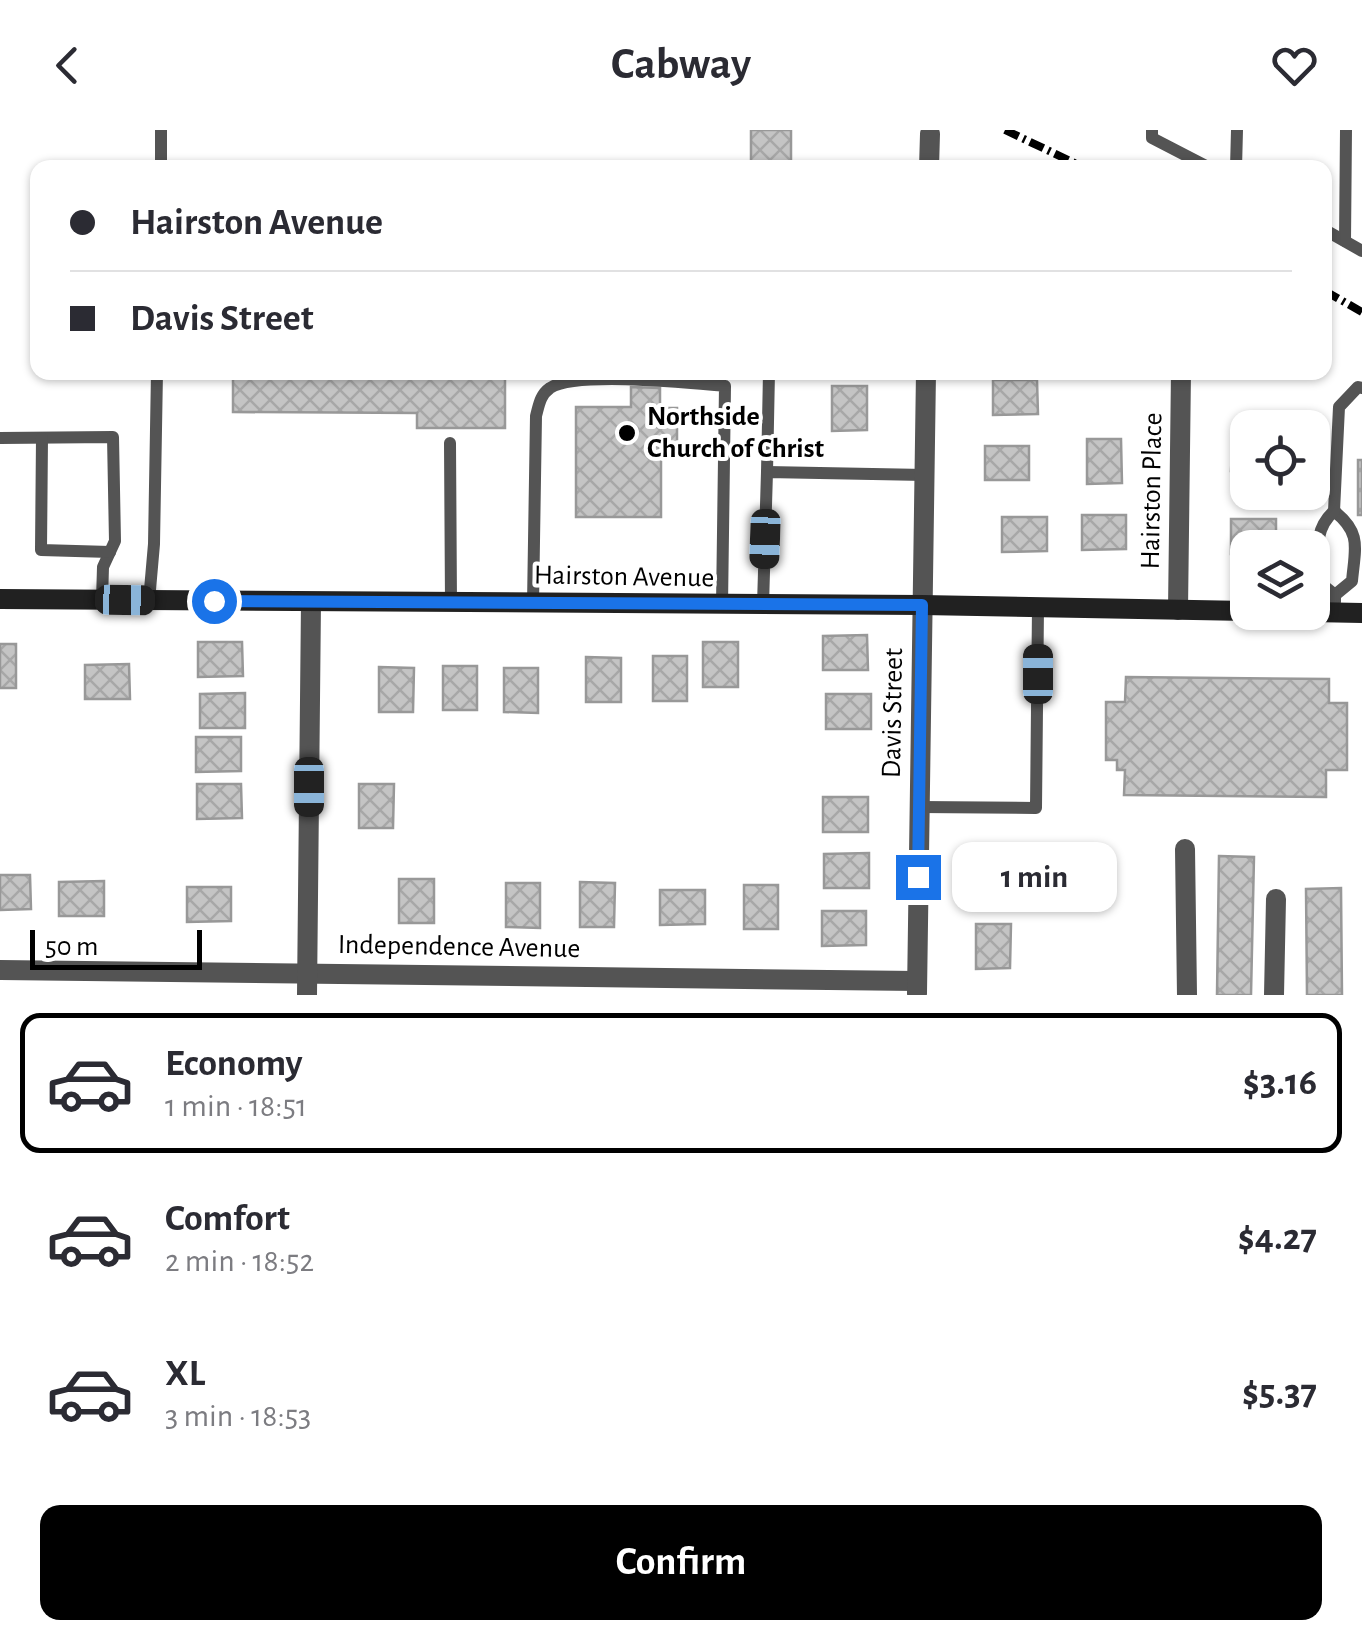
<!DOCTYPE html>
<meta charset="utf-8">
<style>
:root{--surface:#fff;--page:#f7f7f7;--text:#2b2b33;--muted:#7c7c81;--line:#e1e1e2;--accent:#000}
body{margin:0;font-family:"Alegreya Sans",sans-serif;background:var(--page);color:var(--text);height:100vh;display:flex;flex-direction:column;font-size:38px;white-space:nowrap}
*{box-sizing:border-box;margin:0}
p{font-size:32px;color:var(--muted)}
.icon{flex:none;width:55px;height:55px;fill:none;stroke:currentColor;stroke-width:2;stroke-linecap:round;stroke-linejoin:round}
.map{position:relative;height:865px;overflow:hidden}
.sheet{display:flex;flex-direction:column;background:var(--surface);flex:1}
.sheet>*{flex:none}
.hud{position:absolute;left:30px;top:30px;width:1302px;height:220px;border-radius:20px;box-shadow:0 2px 8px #0004;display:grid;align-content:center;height:220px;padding:0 40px;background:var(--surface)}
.tools{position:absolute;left:1230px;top:280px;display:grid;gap:20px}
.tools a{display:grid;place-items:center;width:100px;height:100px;border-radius:20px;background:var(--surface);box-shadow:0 2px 8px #0004;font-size:50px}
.scale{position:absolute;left:30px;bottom:25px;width:172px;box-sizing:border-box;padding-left:10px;border:5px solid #000;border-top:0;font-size:28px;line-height:35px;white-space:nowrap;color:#000;-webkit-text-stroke:8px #fff;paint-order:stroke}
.end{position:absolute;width:45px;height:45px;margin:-22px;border:12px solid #1a73e8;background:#fff;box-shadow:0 0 0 5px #fff}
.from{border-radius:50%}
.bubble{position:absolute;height:70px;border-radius:20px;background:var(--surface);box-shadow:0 2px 8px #0004;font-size:32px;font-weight:700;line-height:70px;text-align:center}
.car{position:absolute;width:30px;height:60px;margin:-30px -15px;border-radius:12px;box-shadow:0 0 8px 2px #0007;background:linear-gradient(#222 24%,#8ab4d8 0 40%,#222 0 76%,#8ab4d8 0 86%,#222 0)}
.hud b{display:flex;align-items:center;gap:35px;height:95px;font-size:38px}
.hud b+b{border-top:2px solid var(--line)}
.hud i{width:25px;height:25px;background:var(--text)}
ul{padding:18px 0 0;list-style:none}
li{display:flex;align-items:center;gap:30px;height:140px;margin:0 20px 15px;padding:0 20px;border:5px solid transparent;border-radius:20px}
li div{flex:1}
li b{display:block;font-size:38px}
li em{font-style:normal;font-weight:700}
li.current{border-color:var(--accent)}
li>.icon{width:90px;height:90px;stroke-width:1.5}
.action{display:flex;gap:20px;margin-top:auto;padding:20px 40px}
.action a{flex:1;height:115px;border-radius:20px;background:var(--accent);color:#fff;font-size:40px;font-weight:700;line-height:115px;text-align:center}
header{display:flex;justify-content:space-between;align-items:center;height:130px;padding:0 40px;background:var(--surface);font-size:45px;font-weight:700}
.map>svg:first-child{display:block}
.building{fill:url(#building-cross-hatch);stroke:#989898;stroke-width:2.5}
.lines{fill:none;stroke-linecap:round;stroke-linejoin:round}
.lane{stroke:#545454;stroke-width:12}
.street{stroke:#545454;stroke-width:20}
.secondary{stroke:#212121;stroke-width:20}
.rail{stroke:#000;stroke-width:8;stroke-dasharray:15 5 2.5 5;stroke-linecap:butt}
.route{stroke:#1a73e8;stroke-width:12}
.poi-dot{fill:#000;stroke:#fff;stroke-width:4}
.labels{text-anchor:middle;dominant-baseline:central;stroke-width:8;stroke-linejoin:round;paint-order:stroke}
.poi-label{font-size:28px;font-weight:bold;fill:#000;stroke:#fff;text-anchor:start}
.street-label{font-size:28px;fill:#000;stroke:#fff}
</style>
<header><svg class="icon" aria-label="back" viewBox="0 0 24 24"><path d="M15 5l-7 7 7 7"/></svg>Cabway<svg class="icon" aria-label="heart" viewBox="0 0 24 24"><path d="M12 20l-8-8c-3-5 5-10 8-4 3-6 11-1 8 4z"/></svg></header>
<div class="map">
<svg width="1362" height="865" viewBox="0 0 1362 865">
<defs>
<pattern id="building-cross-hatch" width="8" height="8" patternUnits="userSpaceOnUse" patternTransform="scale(2.5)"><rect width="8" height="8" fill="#c4c4c4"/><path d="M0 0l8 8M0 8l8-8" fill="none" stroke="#a7a7a7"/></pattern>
</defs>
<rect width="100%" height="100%" fill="#fff"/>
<!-- building -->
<g class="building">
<polygon points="751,0 791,0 791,35 867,34 867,38 751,38"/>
<polygon points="233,242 505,242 505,298 417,298 417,283 233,282"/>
<polygon points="993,250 1037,250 1038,284 993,285"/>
<polygon points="832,256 867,256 867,300 832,301"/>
<polygon points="631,257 660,258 660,278 677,278 677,328 661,328 661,387 576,387 576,277 631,277"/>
<polygon points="1233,297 1253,298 1248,298 1248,342 1231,341"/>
<polygon points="1087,309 1121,309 1122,353 1087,354"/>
<rect x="985" y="316" width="44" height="34"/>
<rect x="1358" y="330" width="4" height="55"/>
<polygon points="1082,385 1126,385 1126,419 1082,420"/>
<polygon points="1002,387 1047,387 1047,421 1002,422"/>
<polygon points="1231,389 1276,389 1276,418 1248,418 1248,424 1231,424"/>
<polygon points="867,505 868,540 823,540 823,506"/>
<polygon points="198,512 242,512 243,546 198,547"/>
<rect x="703" y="512" width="35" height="45"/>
<rect x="0" y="514" width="16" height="44"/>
<rect x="653" y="526" width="34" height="45"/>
<polygon points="586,527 621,528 621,572 586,572"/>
<polygon points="129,534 130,569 85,569 85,535"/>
<rect x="443" y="536" width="34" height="44"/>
<polygon points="379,537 414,538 413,582 379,582"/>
<polygon points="504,538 538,538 538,583 504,582"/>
<polygon points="1126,547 1329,549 1329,573 1347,573 1347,640 1326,640 1326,667 1124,665 1125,640 1117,640 1117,630 1106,630 1106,572 1125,572"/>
<polygon points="245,563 245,598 200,598 200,564"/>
<rect x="826" y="564" width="45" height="35"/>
<polygon points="196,607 241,607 241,641 196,642"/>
<polygon points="197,654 241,654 242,688 197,689"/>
<polygon points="359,654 394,654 393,698 359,698"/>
<rect x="823" y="667" width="45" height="35"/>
<polygon points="869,723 869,758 824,758 824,724"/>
<polygon points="1219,726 1254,727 1251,865 1217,865"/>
<polygon points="988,731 1032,731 1032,765 988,766"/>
<polygon points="0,745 30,745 31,779 0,780"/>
<rect x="399" y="749" width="35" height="44"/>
<polygon points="104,751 104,786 59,786 59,752"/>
<polygon points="580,752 615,753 614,797 580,797"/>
<polygon points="506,753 540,753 540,798 506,797"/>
<rect x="744" y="755" width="34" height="44"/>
<polygon points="187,757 231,757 231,791 187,792"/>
<polygon points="1341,758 1342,865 1307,865 1306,759"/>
<polygon points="660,760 705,760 705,794 660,795"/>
<polygon points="822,781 866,781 866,815 822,816"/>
<polygon points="976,794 1011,794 1010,838 976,839"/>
</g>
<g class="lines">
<!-- lane -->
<g class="lane">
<polyline points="1152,0 1152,8 1210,38"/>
<polyline points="161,38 161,0"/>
<polyline points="1236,38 1237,0"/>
<polyline points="1325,100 1362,121"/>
<polyline points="1345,111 1346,0"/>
<polyline points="0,308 113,307 115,411 103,437 102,470"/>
<polyline points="42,308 41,420 110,422"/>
<polyline points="450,313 451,473"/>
<polyline points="767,342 769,242"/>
<path d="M1334 381C1362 403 1355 418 1352 451L1335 465V472"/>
<path d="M1335 465 1319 452C1319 424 1312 401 1334 381L1339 277 1358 257 1362 258"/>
<polyline points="149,471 154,414 157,242"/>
<path d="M533 474 536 286C539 275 540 265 550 258 577 241 690 253 725 256L722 476"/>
<polyline points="763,475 767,342 925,345"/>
<polyline points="919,677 1036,678 1038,477"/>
</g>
<!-- street -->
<g class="street">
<polyline points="929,38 930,4"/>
<polyline points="1178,480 1181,242"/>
<polyline points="1185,719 1187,865"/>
<polyline points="0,840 917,851"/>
<polyline points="917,863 926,242"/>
<polyline points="307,865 311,472"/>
<polyline points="1274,865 1276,769"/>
</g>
<!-- secondary -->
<g class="secondary">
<polyline points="0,469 922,475 1248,481"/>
<polyline points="1311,482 1362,483"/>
</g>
<!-- rail -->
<g class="rail">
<polyline points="1005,0 1085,38"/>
<polyline points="1325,161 1362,182"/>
</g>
</g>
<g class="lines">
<!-- route -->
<polyline class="route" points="214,471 922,475 918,747"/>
</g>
<!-- markers -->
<circle class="poi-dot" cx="627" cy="303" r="10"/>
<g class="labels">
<!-- poi labels -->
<g class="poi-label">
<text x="647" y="287">Northside<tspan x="647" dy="32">Church of Christ</tspan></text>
</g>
<!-- street labels -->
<g class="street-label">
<text transform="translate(1152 361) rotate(-89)">Hairston Place</text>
<text transform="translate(624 447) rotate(1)">Hairston Avenue</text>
<text transform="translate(893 583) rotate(-89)">Davis Street</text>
<text transform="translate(459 817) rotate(1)">Independence Avenue</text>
</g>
</g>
</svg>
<div class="tools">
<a><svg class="icon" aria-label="locate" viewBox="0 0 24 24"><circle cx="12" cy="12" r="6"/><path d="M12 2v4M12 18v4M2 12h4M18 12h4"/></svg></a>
<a><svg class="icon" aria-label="layers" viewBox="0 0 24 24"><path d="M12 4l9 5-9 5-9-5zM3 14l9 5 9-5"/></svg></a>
</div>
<div class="scale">50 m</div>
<i class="end from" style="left:214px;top:471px"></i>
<i class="end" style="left:918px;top:747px"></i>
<div class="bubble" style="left:952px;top:712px;width:165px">1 min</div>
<i class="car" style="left:765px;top:409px;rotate:182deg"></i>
<i class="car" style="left:125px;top:470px;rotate:91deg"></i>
<i class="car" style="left:1038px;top:544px;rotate:0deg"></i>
<i class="car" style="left:309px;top:657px;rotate:180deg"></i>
<div class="hud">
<b><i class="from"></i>Hairston Avenue</b>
<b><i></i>Davis Street</b>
</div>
</div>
<section class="sheet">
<ul>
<li class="current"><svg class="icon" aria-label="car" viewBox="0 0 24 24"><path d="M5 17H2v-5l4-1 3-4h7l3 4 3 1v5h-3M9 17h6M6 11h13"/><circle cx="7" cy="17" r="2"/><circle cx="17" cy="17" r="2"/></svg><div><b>Economy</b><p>1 min · 18:51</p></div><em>$3.16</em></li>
<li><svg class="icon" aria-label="car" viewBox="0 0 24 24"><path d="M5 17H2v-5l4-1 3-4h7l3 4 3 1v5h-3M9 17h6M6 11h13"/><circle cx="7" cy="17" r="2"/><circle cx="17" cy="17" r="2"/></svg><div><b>Comfort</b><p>2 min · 18:52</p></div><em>$4.27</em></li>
<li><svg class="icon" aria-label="car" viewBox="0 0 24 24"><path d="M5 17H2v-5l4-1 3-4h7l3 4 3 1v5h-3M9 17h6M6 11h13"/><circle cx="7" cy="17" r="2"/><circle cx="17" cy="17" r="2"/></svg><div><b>XL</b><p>3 min · 18:53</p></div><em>$5.37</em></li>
</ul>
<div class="action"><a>Confirm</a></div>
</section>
